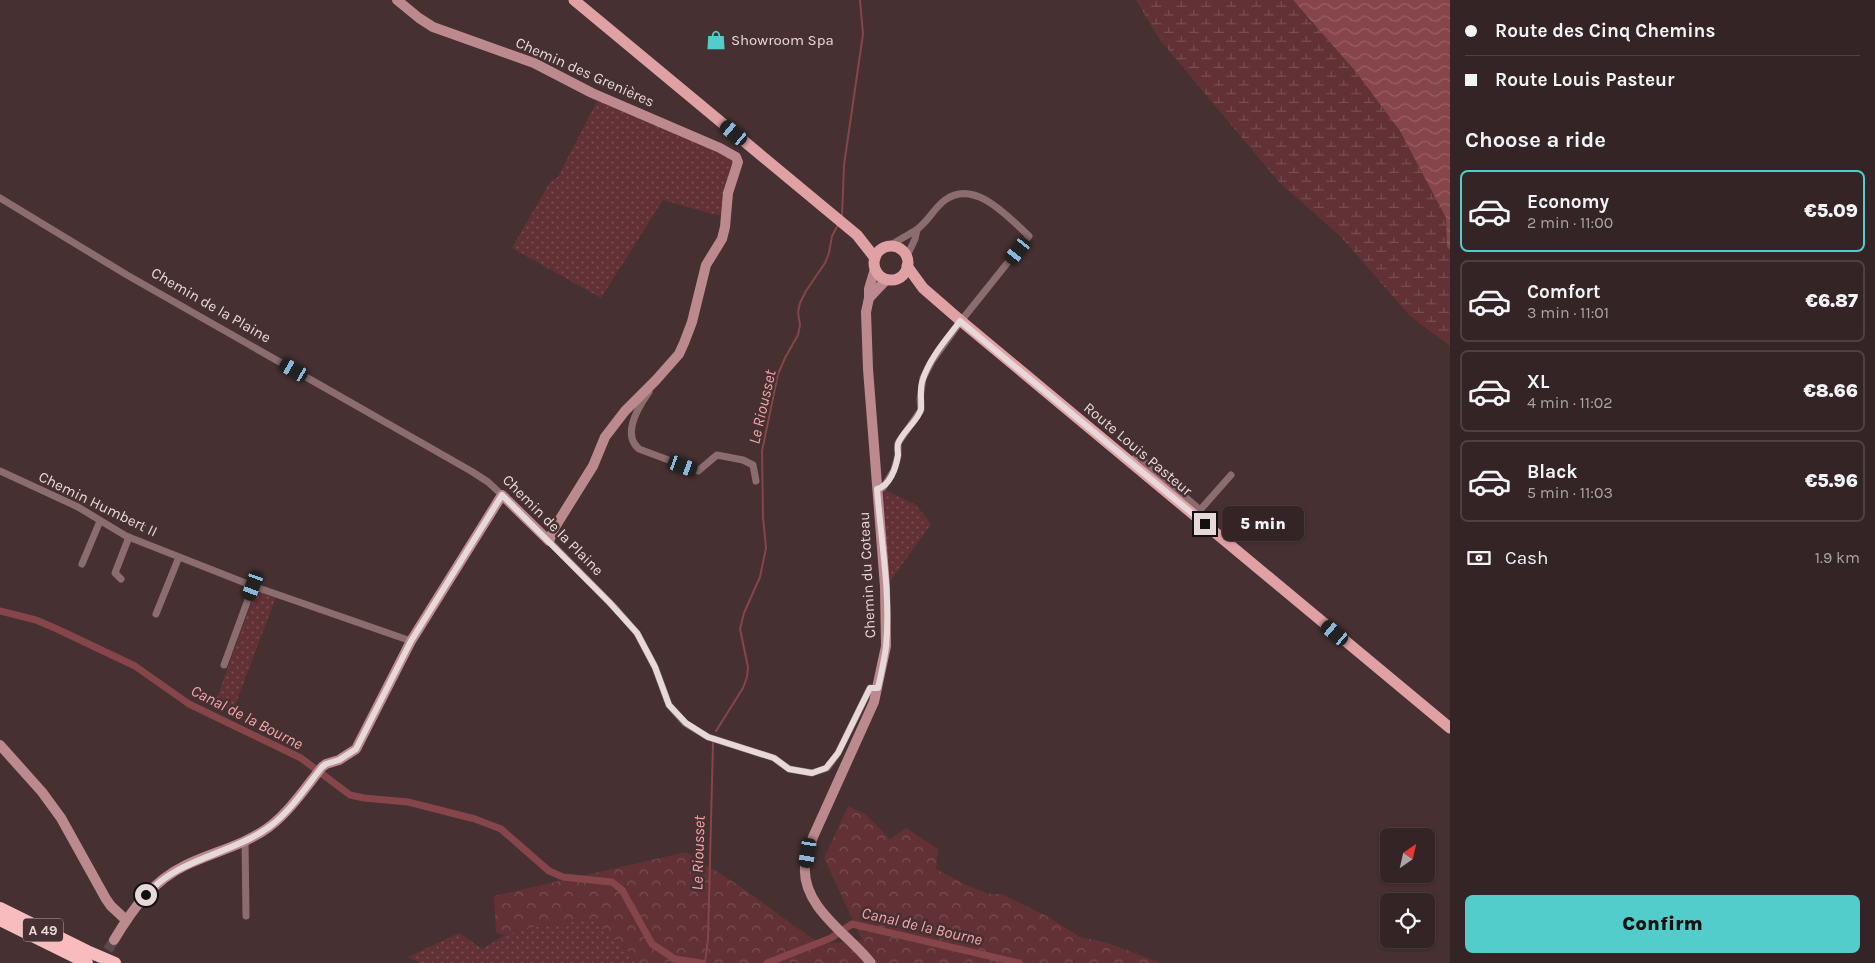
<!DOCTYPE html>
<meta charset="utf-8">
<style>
:root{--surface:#342425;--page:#3c2c2d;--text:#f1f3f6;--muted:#a9a4a7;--line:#4e4142;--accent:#52cdcc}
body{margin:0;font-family:Karla,sans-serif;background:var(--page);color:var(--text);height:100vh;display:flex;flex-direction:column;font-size:19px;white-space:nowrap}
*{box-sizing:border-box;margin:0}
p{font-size:16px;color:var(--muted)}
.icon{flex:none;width:28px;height:28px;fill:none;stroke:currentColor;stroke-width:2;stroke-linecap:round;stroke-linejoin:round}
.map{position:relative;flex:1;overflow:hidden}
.side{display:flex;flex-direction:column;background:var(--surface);width:425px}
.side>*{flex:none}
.top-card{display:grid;align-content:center;height:110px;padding:0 15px;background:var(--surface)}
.needle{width:32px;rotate:34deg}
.fabs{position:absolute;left:1380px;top:828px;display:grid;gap:10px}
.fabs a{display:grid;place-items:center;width:55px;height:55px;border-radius:8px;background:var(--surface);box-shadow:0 1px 4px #0004,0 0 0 1px var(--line);font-size:25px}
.end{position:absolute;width:22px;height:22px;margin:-11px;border:6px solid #e7d8d9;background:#111;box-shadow:0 0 0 2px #111}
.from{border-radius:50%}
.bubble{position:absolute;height:35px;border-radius:8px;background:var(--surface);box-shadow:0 1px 4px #0004,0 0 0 1px var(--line);font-size:16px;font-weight:800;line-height:35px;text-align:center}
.car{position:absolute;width:15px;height:30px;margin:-15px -8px;border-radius:6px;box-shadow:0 0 4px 1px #0007;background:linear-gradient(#222 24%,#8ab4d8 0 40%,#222 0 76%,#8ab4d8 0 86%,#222 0)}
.top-card b{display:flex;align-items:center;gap:18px;height:48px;font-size:19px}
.top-card b+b{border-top:1px solid var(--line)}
.top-card i{width:12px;height:12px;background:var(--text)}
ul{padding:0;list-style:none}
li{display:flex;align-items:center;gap:15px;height:82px;margin:0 10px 8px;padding:0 5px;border:2px solid var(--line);border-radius:8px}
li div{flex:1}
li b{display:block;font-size:19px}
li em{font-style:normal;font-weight:800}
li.active{border-color:var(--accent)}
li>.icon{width:45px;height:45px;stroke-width:1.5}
h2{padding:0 15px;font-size:22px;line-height:60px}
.pay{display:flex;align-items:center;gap:12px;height:55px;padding:0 15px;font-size:19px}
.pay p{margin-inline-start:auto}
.cta{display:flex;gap:10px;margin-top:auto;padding:10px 15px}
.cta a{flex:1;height:58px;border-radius:8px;background:var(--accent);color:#111;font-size:20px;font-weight:800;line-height:58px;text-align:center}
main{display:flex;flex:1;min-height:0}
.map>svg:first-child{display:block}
.grass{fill:url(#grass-dots)}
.forest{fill:url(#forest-crowns)}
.wetland{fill:url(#wetland-marsh)}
.water{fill:url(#water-waves)}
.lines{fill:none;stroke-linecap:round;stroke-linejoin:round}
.stream{stroke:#86454b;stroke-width:2}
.canal{stroke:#86454b;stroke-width:7}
.secondary-tunnel{stroke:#5e494a;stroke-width:10;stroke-dasharray:10 5;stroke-linecap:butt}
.street{stroke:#8c6d6f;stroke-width:7}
.secondary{stroke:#bc8a8e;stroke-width:10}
.primary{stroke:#e0a1a5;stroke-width:11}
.highway{stroke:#f8bbbe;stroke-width:12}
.route{stroke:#e7d8d9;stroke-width:6}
.labels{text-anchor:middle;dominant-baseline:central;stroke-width:5;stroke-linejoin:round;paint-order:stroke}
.shield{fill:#463031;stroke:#b7a6a7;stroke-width:1}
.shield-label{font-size:14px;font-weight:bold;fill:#e7d8d9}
.poi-label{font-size:15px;fill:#e7d8d9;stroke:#463031;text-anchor:start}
.street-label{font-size:15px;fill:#e7d8d9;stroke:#463031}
.water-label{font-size:16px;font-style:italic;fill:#f6a6ac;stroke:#463031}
</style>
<main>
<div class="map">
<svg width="1450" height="963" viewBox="0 0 1450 963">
<defs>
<pattern id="grass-dots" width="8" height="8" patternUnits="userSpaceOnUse" patternTransform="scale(1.25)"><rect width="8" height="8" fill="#613136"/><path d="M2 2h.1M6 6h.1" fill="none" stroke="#784e52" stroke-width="1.8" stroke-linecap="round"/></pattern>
<pattern id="forest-crowns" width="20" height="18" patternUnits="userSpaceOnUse" patternTransform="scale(1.25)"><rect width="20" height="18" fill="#613136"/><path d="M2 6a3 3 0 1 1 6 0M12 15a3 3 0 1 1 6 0" fill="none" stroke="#784e52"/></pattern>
<pattern id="wetland-marsh" width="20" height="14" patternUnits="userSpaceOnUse" patternTransform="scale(1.25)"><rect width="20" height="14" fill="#613136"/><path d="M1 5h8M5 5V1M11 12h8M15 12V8" fill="none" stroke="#784e52"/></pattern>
<pattern id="water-waves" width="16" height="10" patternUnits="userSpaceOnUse" patternTransform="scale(1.25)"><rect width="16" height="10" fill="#86454b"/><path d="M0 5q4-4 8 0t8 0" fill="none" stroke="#975f64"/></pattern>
</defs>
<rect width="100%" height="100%" fill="#463031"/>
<!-- grass -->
<g class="grass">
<polygon points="599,97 734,160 723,215 712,214 663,200 601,298 512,248 550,182 558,177"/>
<polygon points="885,490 916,505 931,524 889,583 883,496"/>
<polygon points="256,590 276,597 233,711 215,703"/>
<polygon points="590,919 624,947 638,963 420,963 408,957 459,933 482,949 505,935 527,928"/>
</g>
<!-- forest -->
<polygon class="forest" points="848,806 865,814 890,839 906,828 938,849 936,869 966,885 990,894 1001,894 1045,915 1080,937 1108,943 1161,963 638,963 624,947 590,919 527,928 505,935 496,933 494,896 686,852 735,883 820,944 862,940 824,858"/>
<!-- wetland -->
<polygon class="wetland" points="1136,0 1293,0 1356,72 1400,131 1446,218 1447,247 1450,250 1450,346 1410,316 1342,238 1278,181 1160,40"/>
<!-- water -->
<polygon class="water" points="1293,0 1450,0 1450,250 1447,247 1446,218 1400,131 1356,72"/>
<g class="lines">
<!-- stream -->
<g class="stream">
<polyline points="842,216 844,165 863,34 860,0"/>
<polyline points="716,731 743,688 747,677 748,667 740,629 744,613 760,577 766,548 763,517 762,451 778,374 785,358 798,335 800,325 798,312 800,303 806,291 825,263 829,253 832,236 838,225"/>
<polyline points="705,963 708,939 713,743"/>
</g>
<!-- canal -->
<g class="canal">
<polyline points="0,611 36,620 57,629 135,666 189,704 301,758 350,795 364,798 408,802 475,819 501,829 549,871 563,877 612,882 622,890 652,944 675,959 701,963"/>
<polyline points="767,963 831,938 852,924 1019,963"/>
</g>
<!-- secondary-tunnel -->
<polyline class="secondary-tunnel" points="100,963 114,940"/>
<!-- street -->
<g class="street">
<polyline points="0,198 127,275 471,471 488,482 502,495"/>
<polyline points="906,258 915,239 917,230"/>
<path d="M649 392C639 406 621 434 639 449L698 471 717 455 743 460 753 465 756 481"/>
<polyline points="1130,462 1138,456 1200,510 1231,475"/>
<polyline points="0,471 78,507 126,536 253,586 411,641"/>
<path d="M877 489 883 488 894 470 898 456V443L921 410 920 399 923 378 932 361 961 321 1029 236C1009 218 975 178 945 200 934 208 927 223 916 230 907 236 898 240 890 246"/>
<polyline points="549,541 615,608 637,633 655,667 669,705 685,723 708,737 774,758 789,769 812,773 827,768 838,753 870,688 878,689"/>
<polyline points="82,564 100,521"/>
<polyline points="121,579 115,573 129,537"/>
<polyline points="156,614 179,557"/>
<polyline points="224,665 253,586"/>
<polyline points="245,841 246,916"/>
</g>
<!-- secondary -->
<g class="secondary">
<polyline points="869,298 887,279"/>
<polyline points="0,745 42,792 61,818 106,899 111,906 126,920"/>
<path d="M114 940C132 910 152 881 186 865 213 852 245 845 269 827 290 811 306 787 322 767L326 764 339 760 356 749 411 641 502 495 549 541 555 527 593 466 605 437 625 411 656 380 679 354 684 343 692 322 706 265 722 239 725 227 728 193 738 162 736 157 720 148 592 93 534 63 433 27 419 18 397 0"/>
<path d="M871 963C849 935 802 907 805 867 806 856 810 847 813 837L874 702 886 646 885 587 868 369 866 312 869 298V289L875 269"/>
</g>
<!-- primary -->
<g class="primary">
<polyline points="574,0 857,235 875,258"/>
<circle cx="891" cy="263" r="17"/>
<polyline points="907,266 923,288 961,321 1450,728"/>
</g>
<!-- highway -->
<g class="highway">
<polyline points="0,908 87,951 115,963"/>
<polyline points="0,920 87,963"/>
</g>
</g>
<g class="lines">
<!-- route -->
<path class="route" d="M146 895C178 858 230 855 269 827 290 812 306 787 322 767L326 764 339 760 356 749 411 641 502 495 609 602 637 633 655 667 669 705 686 723 708 737 774 758 789 769 812 773 826 768 838 753 870 688H878C881 675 884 661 886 647 891 595 881 541 877 489 890 486 896 468 898 455 898 452 897 447 898 444 901 433 919 420 921 409 922 399 919 389 923 379 930 357 947 339 960 321L1205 524"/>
</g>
<!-- icons -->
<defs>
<symbol id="shop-bare" viewBox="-9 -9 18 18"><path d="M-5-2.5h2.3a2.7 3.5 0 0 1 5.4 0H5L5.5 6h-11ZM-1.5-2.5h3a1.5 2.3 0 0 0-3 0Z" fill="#52cdcc" stroke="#463031" stroke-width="2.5" paint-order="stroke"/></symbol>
</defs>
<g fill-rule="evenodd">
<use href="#shop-bare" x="702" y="26" width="28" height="28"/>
</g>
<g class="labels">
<!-- shield labels -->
<rect class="shield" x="23" y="918.5" width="40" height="23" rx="4"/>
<g class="shield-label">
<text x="43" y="930">A 49</text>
</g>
<!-- poi labels -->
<g class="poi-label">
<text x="731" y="40">Showroom Spa</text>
</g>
<!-- street labels -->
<g class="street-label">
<text transform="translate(585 72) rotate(24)">Chemin des Grenières</text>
<text transform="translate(211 305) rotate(30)">Chemin de la Plaine</text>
<text transform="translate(1138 449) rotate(40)">Route Louis Pasteur</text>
<text transform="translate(98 504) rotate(26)">Chemin Humbert II</text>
<text transform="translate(553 525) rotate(45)">Chemin de la Plaine</text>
<text transform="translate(867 575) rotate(-93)">Chemin du Coteau</text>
</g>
<!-- water labels -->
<g class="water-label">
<text transform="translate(762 407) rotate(-77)">Le Riousset</text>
<text transform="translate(247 717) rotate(27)">Canal de la Bourne</text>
<text transform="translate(698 853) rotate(-88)">Le Riousset</text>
<text transform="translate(922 926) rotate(13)">Canal de la Bourne</text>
</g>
</g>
</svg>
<div class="fabs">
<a><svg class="needle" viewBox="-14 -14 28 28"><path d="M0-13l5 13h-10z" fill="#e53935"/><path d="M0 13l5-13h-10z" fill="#a9a4a7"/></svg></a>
<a><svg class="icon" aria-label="locate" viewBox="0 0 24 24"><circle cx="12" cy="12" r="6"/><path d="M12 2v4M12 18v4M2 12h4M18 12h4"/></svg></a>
</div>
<i class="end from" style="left:146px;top:895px"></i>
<i class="end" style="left:1205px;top:524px"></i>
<div class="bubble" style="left:1222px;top:506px;width:82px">5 min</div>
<i class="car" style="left:734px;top:133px;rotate:310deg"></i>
<i class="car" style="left:1018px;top:251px;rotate:219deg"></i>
<i class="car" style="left:294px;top:370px;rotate:300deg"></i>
<i class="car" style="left:683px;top:466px;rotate:110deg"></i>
<i class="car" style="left:253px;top:586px;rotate:200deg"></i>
<i class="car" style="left:1335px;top:633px;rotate:310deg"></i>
<i class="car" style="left:808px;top:853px;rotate:189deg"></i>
</div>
<section class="side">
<div class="top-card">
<b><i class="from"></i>Route des Cinq Chemins</b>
<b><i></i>Route Louis Pasteur</b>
</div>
<h2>Choose a ride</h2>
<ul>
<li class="active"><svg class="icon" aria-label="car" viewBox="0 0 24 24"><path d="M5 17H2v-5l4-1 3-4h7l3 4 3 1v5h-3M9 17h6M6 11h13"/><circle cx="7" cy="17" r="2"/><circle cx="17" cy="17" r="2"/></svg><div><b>Economy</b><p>2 min · 11:00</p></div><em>€5.09</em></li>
<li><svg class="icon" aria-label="car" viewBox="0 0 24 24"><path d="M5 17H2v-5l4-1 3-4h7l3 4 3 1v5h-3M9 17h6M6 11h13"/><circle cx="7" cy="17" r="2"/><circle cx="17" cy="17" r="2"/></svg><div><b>Comfort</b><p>3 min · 11:01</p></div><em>€6.87</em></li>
<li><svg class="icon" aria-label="car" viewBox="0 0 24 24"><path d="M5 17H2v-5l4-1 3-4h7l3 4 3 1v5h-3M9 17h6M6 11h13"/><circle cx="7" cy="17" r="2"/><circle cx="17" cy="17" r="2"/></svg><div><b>XL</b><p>4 min · 11:02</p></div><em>€8.66</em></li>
<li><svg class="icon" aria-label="car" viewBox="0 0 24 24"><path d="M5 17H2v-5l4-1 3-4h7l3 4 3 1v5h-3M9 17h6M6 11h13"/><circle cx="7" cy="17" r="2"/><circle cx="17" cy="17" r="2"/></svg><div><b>Black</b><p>5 min · 11:03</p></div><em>€5.96</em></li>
</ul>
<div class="pay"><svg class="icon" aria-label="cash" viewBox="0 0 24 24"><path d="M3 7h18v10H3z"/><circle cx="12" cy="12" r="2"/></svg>Cash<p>1.9 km</p></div>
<div class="cta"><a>Confirm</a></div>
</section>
</main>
